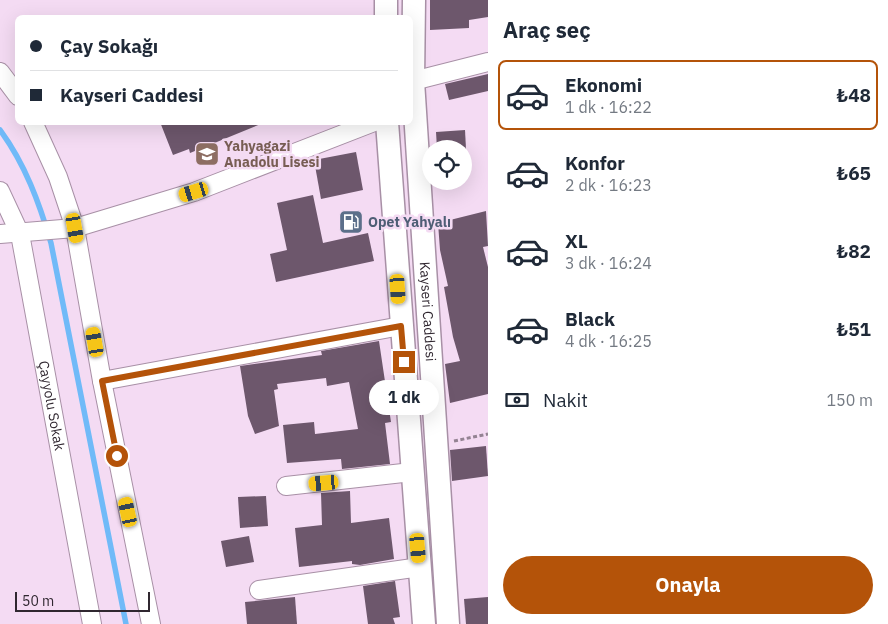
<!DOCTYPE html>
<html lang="tr">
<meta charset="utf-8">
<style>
:root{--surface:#fff;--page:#f2f2f3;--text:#1f2937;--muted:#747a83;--line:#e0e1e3;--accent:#b45309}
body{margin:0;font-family:"IBM Plex Sans",sans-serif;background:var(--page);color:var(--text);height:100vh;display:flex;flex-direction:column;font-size:19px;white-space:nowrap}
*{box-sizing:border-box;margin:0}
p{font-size:16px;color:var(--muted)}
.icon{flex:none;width:28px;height:28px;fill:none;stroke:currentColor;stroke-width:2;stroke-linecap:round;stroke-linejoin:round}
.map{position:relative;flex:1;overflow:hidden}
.sheet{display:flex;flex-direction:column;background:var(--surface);width:400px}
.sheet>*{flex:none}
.top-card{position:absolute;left:15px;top:15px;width:398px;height:110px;border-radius:8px;box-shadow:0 5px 20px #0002;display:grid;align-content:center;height:110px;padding:0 15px;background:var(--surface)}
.fabs{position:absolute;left:422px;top:140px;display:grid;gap:10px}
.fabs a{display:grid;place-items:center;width:50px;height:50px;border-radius:50%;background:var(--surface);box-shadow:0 5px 20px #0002;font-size:25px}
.scale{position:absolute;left:15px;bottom:12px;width:135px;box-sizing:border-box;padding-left:5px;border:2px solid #302730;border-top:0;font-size:14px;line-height:18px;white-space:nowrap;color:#302730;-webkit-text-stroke:4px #f4dbf3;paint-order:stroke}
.end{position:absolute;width:22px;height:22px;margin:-11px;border:6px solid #b45309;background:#fff;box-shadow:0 0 0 2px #fff}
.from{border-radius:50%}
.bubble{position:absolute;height:35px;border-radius:18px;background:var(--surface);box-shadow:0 5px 20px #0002;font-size:16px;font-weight:800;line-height:35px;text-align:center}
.car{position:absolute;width:15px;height:30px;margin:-15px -8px;border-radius:6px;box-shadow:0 0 4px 1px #0007;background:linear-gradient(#f5c518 24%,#345 0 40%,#f5c518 0 76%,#345 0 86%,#f5c518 0)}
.top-card b{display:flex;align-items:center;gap:18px;height:48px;font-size:19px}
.top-card b+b{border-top:1px solid var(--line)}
.top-card i{width:12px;height:12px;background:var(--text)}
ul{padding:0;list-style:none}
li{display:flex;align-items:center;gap:15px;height:70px;margin:0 10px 8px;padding:0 5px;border:2px solid transparent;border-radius:8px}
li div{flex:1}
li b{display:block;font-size:19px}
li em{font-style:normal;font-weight:800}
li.current{border-color:var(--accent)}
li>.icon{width:45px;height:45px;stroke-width:1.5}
h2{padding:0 15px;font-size:22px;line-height:60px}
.pay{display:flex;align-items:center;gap:12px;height:55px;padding:0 15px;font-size:19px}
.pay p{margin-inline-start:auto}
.cta{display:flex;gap:10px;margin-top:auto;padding:10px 15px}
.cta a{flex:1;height:58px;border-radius:30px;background:var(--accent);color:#fff;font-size:20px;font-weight:800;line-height:58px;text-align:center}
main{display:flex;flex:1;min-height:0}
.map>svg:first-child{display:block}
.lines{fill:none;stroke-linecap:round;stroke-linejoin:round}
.stream{stroke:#70baf8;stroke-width:5.5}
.building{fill:#6d576c}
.minor-casing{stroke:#a890a6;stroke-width:20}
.major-casing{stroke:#a890a6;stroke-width:25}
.path{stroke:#948393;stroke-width:3;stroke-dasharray:4 2.5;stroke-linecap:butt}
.minor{stroke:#fff;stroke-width:18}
.major{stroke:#fff;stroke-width:22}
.route{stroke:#b45309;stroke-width:6}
.labels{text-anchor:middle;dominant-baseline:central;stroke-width:5;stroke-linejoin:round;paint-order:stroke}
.education-label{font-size:14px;font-weight:bold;fill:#785e54;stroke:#f4dbf3;text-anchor:start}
.service-label{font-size:14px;font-weight:bold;fill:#4e5e75;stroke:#f4dbf3;text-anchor:start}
.street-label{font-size:14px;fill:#302730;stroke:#f4dbf3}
</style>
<main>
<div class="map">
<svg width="488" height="624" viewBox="0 0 488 624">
<rect width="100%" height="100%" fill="#f4dbf3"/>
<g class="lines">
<!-- stream -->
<path class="stream" d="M0 130C25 164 39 202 51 243L126 624"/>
</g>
<!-- building -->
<g class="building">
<polygon points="430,0 488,0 488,17 469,20 469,28 430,30"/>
<polygon points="488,74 488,91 449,100 445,84"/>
<polygon points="160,122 263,122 263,123 190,153 189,149 173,155"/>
<polygon points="465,130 466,149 437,149 436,132"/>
<polygon points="356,152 363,190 321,199 314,160"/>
<polygon points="313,195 323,243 368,233 374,261 276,282 270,254 287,250 277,203"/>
<polygon points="486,211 488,246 483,247 488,267 488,394 450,403 445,364 460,361 453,337 444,287 448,286 440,250 438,223"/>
<polygon points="379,341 391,422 385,423 390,464 342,469 341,459 287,463 283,425 314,422 315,434 358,429 349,382 327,386 326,378 277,384 278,389 274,390 279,426 255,434 248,416 240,366 322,355 321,351"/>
<polygon points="486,446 488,476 452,481 450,450"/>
<polygon points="350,491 351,523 389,518 394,559 360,565 352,564 352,561 299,567 295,528 322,525 321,493"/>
<polygon points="266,496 268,526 240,528 238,497"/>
<polygon points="249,536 254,562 226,567 221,541"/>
<polygon points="395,581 400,617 393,618 395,624 368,624 363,586"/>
<polygon points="295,597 297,624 247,624 245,602"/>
<polygon points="488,597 488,624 466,624 464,599"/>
</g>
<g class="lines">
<defs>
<g id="minor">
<polyline points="0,72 18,96"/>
<polyline points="413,81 488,62"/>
<polyline points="33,122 58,177 75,228 102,381 151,624"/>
<path id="s1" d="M0 191 20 234 92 624"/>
<polyline points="0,234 75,228 194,192 374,122"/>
<polyline points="102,381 401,326"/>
<polyline points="286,486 412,472"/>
<polyline points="259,590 420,567"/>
</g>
<g id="major">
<polyline points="386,0 386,18"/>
<path id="s2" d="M414 0 413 81 448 624"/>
<polyline points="387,122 424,624"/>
</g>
</defs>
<!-- minor casing -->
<use href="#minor" class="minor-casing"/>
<!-- major casing -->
<use href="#major" class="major-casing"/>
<!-- path -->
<polyline class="path" points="454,441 488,434"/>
<!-- minor -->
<use href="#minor" class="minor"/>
<!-- major -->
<use href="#major" class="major"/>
</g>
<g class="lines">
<!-- route -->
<polyline class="route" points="117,456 102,381 401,326 404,362"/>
</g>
<!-- icons -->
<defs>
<symbol id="school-square" viewBox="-11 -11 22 22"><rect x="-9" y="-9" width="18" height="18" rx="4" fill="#8d6e63" stroke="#f4dbf3"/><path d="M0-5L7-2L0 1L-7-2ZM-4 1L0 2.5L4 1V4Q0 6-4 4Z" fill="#fff"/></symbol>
<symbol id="fuel-square" viewBox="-11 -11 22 22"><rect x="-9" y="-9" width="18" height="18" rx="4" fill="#5c6f8a" stroke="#f4dbf3"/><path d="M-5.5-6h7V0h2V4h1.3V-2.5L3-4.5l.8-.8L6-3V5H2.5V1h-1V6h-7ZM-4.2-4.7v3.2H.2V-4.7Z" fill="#fff"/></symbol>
</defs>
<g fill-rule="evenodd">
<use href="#school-square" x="193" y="140" width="28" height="28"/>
<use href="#fuel-square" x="337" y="208" width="28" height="28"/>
</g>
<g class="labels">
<!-- education labels -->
<g class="education-label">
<text x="224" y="146">Yahyagazi<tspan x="224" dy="16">Anadolu Lisesi</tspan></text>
</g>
<!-- service labels -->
<g class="service-label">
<text x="368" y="222">Opet Yahyalı</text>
</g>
<!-- street labels -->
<g class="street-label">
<text stroke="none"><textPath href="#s2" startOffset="312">Kayseri Caddesi</textPath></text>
<text stroke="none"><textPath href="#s1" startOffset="222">Çayyolu Sokak</textPath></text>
</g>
</g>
</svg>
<div class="fabs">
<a><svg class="icon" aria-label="locate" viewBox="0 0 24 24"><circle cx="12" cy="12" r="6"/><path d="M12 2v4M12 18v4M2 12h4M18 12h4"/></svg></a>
</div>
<div class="scale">50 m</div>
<i class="end from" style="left:117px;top:456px"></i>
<i class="end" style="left:404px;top:362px"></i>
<div class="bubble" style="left:369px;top:380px;width:70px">1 dk</div>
<i class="car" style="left:194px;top:192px;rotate:253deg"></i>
<i class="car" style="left:75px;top:228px;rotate:170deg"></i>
<i class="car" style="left:398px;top:289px;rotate:176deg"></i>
<i class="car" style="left:95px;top:342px;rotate:350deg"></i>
<i class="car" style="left:324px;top:483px;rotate:265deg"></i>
<i class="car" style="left:128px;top:512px;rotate:348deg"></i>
<i class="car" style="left:418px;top:548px;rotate:175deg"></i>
<div class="top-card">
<b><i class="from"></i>Çay Sokağı</b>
<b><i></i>Kayseri Caddesi</b>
</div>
</div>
<section class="sheet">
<h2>Araç seç</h2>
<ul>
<li class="current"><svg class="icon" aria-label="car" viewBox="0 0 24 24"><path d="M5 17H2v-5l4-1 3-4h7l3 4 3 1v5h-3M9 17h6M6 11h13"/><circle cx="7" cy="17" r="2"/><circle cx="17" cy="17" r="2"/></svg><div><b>Ekonomi</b><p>1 dk · 16:22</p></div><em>₺48</em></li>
<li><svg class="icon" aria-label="car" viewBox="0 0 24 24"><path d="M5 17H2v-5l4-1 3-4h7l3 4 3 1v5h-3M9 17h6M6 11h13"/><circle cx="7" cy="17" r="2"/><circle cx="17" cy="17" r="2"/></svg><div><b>Konfor</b><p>2 dk · 16:23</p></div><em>₺65</em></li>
<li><svg class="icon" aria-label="car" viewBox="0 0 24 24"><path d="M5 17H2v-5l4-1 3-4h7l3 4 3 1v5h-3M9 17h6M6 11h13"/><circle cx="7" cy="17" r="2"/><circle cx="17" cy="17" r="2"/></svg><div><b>XL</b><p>3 dk · 16:24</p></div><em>₺82</em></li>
<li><svg class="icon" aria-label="car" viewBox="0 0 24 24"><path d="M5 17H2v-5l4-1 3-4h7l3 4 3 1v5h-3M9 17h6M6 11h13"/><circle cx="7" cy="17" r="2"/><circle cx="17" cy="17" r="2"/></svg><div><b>Black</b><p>4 dk · 16:25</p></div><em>₺51</em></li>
</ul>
<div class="pay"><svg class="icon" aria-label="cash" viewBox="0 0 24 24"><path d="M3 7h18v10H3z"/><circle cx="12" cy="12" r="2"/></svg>Nakit<p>150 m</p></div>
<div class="cta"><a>Onayla</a></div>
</section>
</main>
